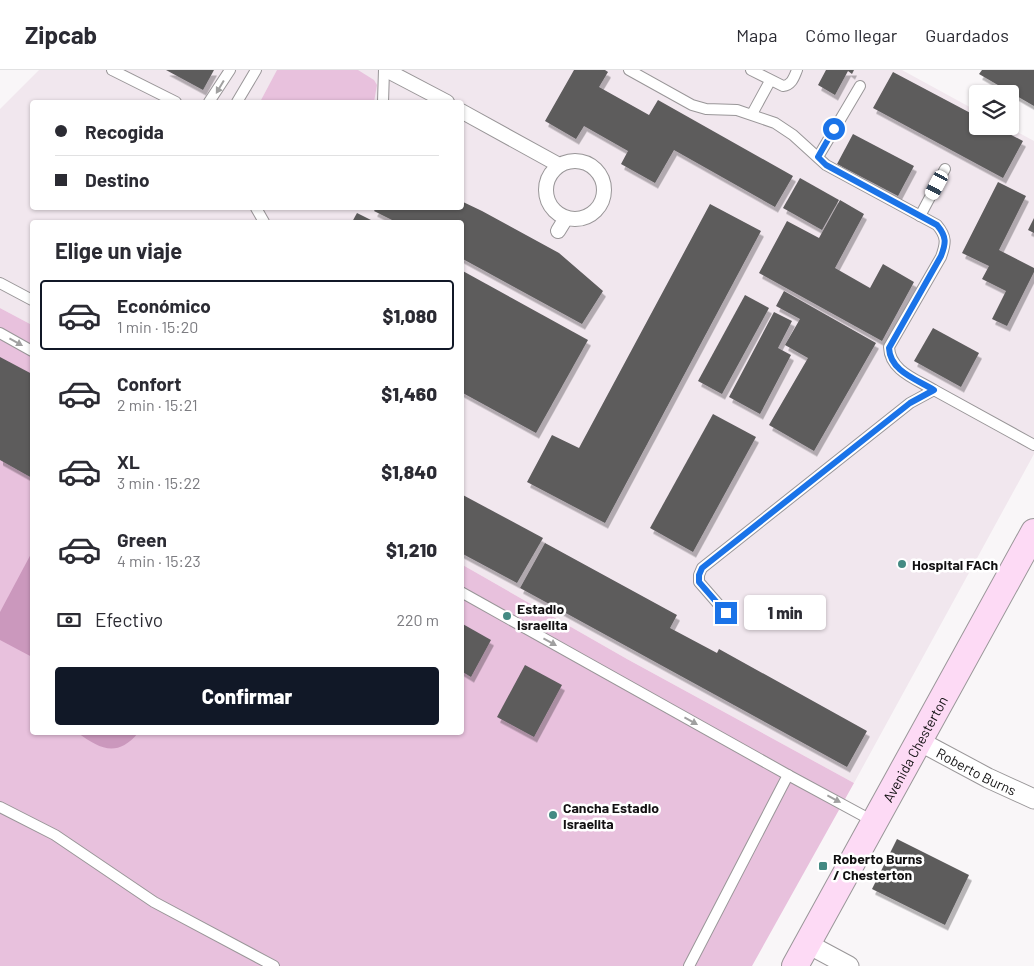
<!DOCTYPE html>
<html lang="es">
<meta charset="utf-8">
<style>
:root{--surface:#fff;--page:#f2f2f3;--text:#2b2b33;--muted:#7c7c81;--line:#e1e1e2;--accent:#111827}
body{margin:0;font-family:Barlow,sans-serif;background:var(--page);color:var(--text);height:100vh;display:flex;flex-direction:column;font-size:19px;white-space:nowrap}
*{box-sizing:border-box;margin:0}
p{font-size:16px;color:var(--muted)}
.icon{flex:none;width:28px;height:28px;fill:none;stroke:currentColor;stroke-width:2;stroke-linecap:round;stroke-linejoin:round}
.map{position:relative;flex:1;overflow:hidden}
.sheet{position:absolute;left:30px;top:150px;width:434px;height:515px;display:flex;flex-direction:column;background:var(--surface);border-radius:5px;box-shadow:0 1px 4px #0004}
.sheet>*{flex:none}
.guide{position:absolute;left:30px;top:30px;width:434px;height:110px;border-radius:5px;box-shadow:0 1px 4px #0004;display:grid;align-content:center;height:110px;padding:0 25px;background:var(--surface)}
.fabs{position:absolute;left:969px;top:15px;display:grid;gap:10px}
.fabs a{display:grid;place-items:center;width:50px;height:50px;border-radius:5px;background:var(--surface);box-shadow:0 1px 4px #0004;font-size:25px}
.end{position:absolute;width:22px;height:22px;margin:-11px;border:6px solid #1a73e8;background:#fff;box-shadow:0 0 0 2px #fff}
.from{border-radius:50%}
.bubble{position:absolute;height:35px;border-radius:5px;background:var(--surface);box-shadow:0 1px 4px #0004;font-size:16px;font-weight:800;line-height:35px;text-align:center}
.car{position:absolute;width:15px;height:30px;margin:-15px -8px;border-radius:6px;box-shadow:0 0 4px 1px #0007;background:linear-gradient(#fff 24%,#345 0 40%,#fff 0 76%,#345 0 86%,#fff 0)}
.guide b{display:flex;align-items:center;gap:18px;height:48px;font-size:19px}
.guide b+b{border-top:1px solid var(--line)}
.guide i{width:12px;height:12px;background:var(--text)}
ul{padding:0;list-style:none}
li{display:flex;align-items:center;gap:15px;height:70px;margin:0 10px 8px;padding:0 15px;border:2px solid transparent;border-radius:5px}
li div{flex:1}
li b{display:block;font-size:19px}
li em{font-style:normal;font-weight:800}
li.selected{border-color:var(--accent)}
li>.icon{width:45px;height:45px;stroke-width:1.5}
h2{padding:0 25px;font-size:22px;line-height:60px}
.pay{display:flex;align-items:center;gap:12px;height:55px;padding:0 25px;font-size:19px}
.pay p{margin-inline-start:auto}
.button{display:flex;gap:10px;margin-top:auto;padding:10px 25px}
.button a{flex:1;height:58px;border-radius:5px;background:var(--accent);color:#fff;font-size:20px;font-weight:800;line-height:58px;text-align:center}
header{display:flex;align-items:center;gap:30px;box-sizing:border-box;height:70px;padding:0 25px;background:var(--surface);border-bottom:1px solid var(--line)}
header strong{font-size:24px}
nav{display:flex;gap:28px;margin-inline-start:auto;font-size:18px}
.map>svg:first-child{display:block}
.built{fill:#f1e7ee;fill-rule:evenodd}
.green{fill:#e8c1dd}
.water{fill:#cb98bd}
.building{fill:#5d5b5c;filter:url(#shadow)}
.lines{fill:none;stroke-linecap:round;stroke-linejoin:round}
.service-casing{stroke:#999698;stroke-width:12}
.pedestrian-casing{stroke:#999698;stroke-width:16}
.minor-casing{stroke:#999698;stroke-width:21}
.secondary-casing{stroke:#999698;stroke-width:28}
.service{stroke:#fff;stroke-width:10}
.pedestrian{stroke:#fff;stroke-width:14}
.minor{stroke:#fff;stroke-width:19}
.secondary{stroke:#fddaf5;stroke-width:26}
.oneway{fill:#a0a0a0}
.route{stroke:#1a73e8;stroke-width:6}
.poi-dot{fill:#448a83;stroke:#fff;stroke-width:2}
.labels{text-anchor:middle;dominant-baseline:central;stroke-width:5;stroke-linejoin:round;paint-order:stroke}
.poi-label{font-size:14px;font-weight:bold;fill:#121112;stroke:#fff;text-anchor:start}
.street-label{font-size:14px;fill:#121112;stroke:#fff}
</style>
<header>
<strong>Zipcab</strong>
<nav><a>Mapa</a><a>Cómo llegar</a><a>Guardados</a></nav>
</header>
<div class="map">
<svg width="1034" height="896" viewBox="0 0 1034 896">
<defs>
<filter id="shadow"><feDropShadow dx="3" dy="5.5" stdDeviation="0" flood-color="#0004"/></filter>
</defs>
<rect width="100%" height="100%" fill="#f9f6f8"/>
<!-- built -->
<path class="built" d="M39 0H902L977 41 978 56H1006L1034 71V384L854 713 627 589 461 494V152H32V255L0 238V39ZM32 32H461V138H32Z"/>
<!-- green -->
<g class="green">
<polygon points="277,0 358,0 374,10 377,15 374,32 260,32"/>
<polygon points="0,238 32,255 32,662 461,662 461,494 627,589 854,713 752,896 0,896"/>
</g>
<!-- water -->
<g class="water">
<polygon points="32,482 32,587 0,570 0,542"/>
<path d="M78 663H138C117 688 100 679 78 663Z"/>
</g>
<!-- building -->
<g class="building">
<polygon points="166,0 214,0 203,20"/>
<polygon points="574,0 605,0 608,2 599,17 649,45 658,30 793,106 775,137 674,80 655,113 621,94 628,81 584,56 576,69 545,51"/>
<polygon points="826,0 854,0 852,4 848,1 835,25 818,15"/>
<polygon points="982,0 1034,0 1034,36 979,4"/>
<polygon points="893,2 978,47 978,56 994,56 1023,71 1003,108 873,38"/>
<polygon points="853,64 914,96 898,126 837,94"/>
<polygon points="800,108 839,130 822,160 783,138"/>
<polygon points="998,112 1026,126 999,180 1034,198 1034,202 1007,256 992,249 1006,221 982,209 989,196 962,183"/>
<polygon points="840,130 864,144 835,198 870,218 883,194 914,212 882,271 759,203 787,151 819,168"/>
<polygon points="461,131 482,141 559,183 603,221 582,254 461,188 461,152 396,152 374,141 376,138 461,138"/>
<polygon points="710,134 761,161 605,453 527,412 552,365 579,378"/>
<polygon points="357,143 375,152 352,152"/>
<polygon points="1034,148 1034,163 1028,160"/>
<polygon points="461,200 588,270 536,363 461,322"/>
<polygon points="784,221 876,273 814,381 769,355 808,288 785,275 800,249 776,236"/>
<polygon points="745,225 769,238 722,324 698,311"/>
<polygon points="774,242 792,251 778,278 791,285 760,344 729,327"/>
<polygon points="933,258 979,283 961,317 914,291"/>
<polygon points="0,287 32,304 32,408 0,390"/>
<polygon points="713,344 756,367 693,482 650,458"/>
<polygon points="461,424 543,468 517,513 461,483"/>
<polygon points="545,473 677,545 670,558 717,583 719,579 867,661 847,697 520,518"/>
<polygon points="461,553 491,570 471,607 461,601"/>
<polygon points="525,595 562,615 534,667 497,647"/>
<polygon points="897,769 969,805 945,855 872,819"/>
</g>
<g class="lines">
<defs>
<g id="service">
<polyline points="112,0 176,32"/>
<path d="M629 0 692 35 706 39 737 40 775 53 793 65 826 95 937 155C947 167 946 173 941 187L889 277C890 301 916 309 934 320"/>
<path d="M751 0 783 16C792 15 794 7 797 0"/>
<polyline points="209,32 230,0"/>
<polyline points="237,32 256,0"/>
<polyline points="383,32 384,0"/>
<polyline points="752,44 770,11"/>
<polyline points="818,87 860,16"/>
<polyline points="256,138 264,152"/>
<polyline points="920,146 945,99"/>
<polyline points="0,213 32,230"/>
<polyline points="0,263 32,281"/>
<polyline points="461,522 788,705 873,751"/>
<polyline points="726,543 699,512 699,505 702,498 910,333 934,320 1034,375"/>
<polyline points="0,737 55,765 154,832 274,896"/>
<polyline points="689,896 788,705"/>
</g>
<g id="pedestrian">
<polyline points="386,0 447,32"/>
<polyline points="461,41 559,95"/>
<circle cx="575" cy="120" r="29"/>
<polyline points="558,161 566,148"/>
</g>
<g id="minor">
<path id="s1" d="M919 671 988 708 1034 729"/>
<polyline points="808,874 849,896"/>
</g>
<g id="secondary">
<path id="s2" d="M795 896 1034 462"/>
</g>
</defs>
<!-- service casing -->
<use href="#service" class="service-casing"/>
<!-- pedestrian casing -->
<use href="#pedestrian" class="pedestrian-casing"/>
<!-- minor casing -->
<use href="#minor" class="minor-casing"/>
<!-- secondary casing -->
<use href="#secondary" class="secondary-casing"/>
<!-- service -->
<use href="#service" class="service"/>
<!-- pedestrian -->
<use href="#pedestrian" class="pedestrian"/>
<!-- minor -->
<use href="#minor" class="minor"/>
<!-- secondary -->
<use href="#secondary" class="secondary"/>
</g>
<!-- one-way arrows -->
<defs><path id="oneway-solid" d="M-6-.8H1V-3.2L6.5 0L1 3.2V.8H-6Z" transform="scale(1.25)"/></defs>
<g class="oneway">
<use href="#oneway-solid" transform="translate(220 17) rotate(121)"/>
<use href="#oneway-solid" transform="translate(16 272) rotate(29)"/>
<use href="#oneway-solid" transform="translate(550 572) rotate(29)"/>
<use href="#oneway-solid" transform="translate(691 651) rotate(29)"/>
<use href="#oneway-solid" transform="translate(834 729) rotate(28)"/>
</g>
<g class="lines">
<!-- route -->
<path class="route" d="M726 543 699 512V505L702 498 910 333 934 320C916 309 890 301 889 278L941 186C946 173 947 167 937 155L826 95 818 87 834 59"/>
</g>
<!-- markers -->
<g class="poi-dot">
<circle cx="902" cy="494" r="5"/>
<circle cx="507" cy="546" r="5"/>
<circle cx="553" cy="745" r="5"/>
<rect x="818" y="791" width="10" height="10" rx="2.5"/>
</g>
<g class="labels">
<!-- poi labels -->
<g class="poi-label">
<text x="912" y="494">Hospital FACh</text>
<text x="517" y="538">Estadio<tspan x="517" dy="16">Israelita</tspan></text>
<text x="563" y="737">Cancha Estadio<tspan x="563" dy="16">Israelita</tspan></text>
<text x="833" y="788">Roberto Burns<tspan x="833" dy="16">/ Chesterton</tspan></text>
</g>
<!-- street labels -->
<g class="street-label">
<text stroke="none"><textPath href="#s2" startOffset="248">Avenida Chesterton</textPath></text>
<text stroke="none"><textPath href="#s1" startOffset="65">Roberto Burns</textPath></text>
</g>
</g>
</svg>
<div class="fabs">
<a><svg class="icon" aria-label="layers" viewBox="0 0 24 24"><path d="M12 4l9 5-9 5-9-5zM3 14l9 5 9-5"/></svg></a>
</div>
<i class="end from" style="left:834px;top:59px"></i>
<i class="end" style="left:726px;top:543px"></i>
<div class="bubble" style="left:744px;top:525px;width:82px">1 min</div>
<i class="car" style="left:937px;top:115px;rotate:208deg"></i>
<div class="guide">
<b><i class="from"></i>Recogida</b>
<b><i></i>Destino</b>
</div>
<section class="sheet">
<h2>Elige un viaje</h2>
<ul>
<li class="selected"><svg class="icon" aria-label="car" viewBox="0 0 24 24"><path d="M5 17H2v-5l4-1 3-4h7l3 4 3 1v5h-3M9 17h6M6 11h13"/><circle cx="7" cy="17" r="2"/><circle cx="17" cy="17" r="2"/></svg><div><b>Económico</b><p>1 min · 15:20</p></div><em>$1,080</em></li>
<li><svg class="icon" aria-label="car" viewBox="0 0 24 24"><path d="M5 17H2v-5l4-1 3-4h7l3 4 3 1v5h-3M9 17h6M6 11h13"/><circle cx="7" cy="17" r="2"/><circle cx="17" cy="17" r="2"/></svg><div><b>Confort</b><p>2 min · 15:21</p></div><em>$1,460</em></li>
<li><svg class="icon" aria-label="car" viewBox="0 0 24 24"><path d="M5 17H2v-5l4-1 3-4h7l3 4 3 1v5h-3M9 17h6M6 11h13"/><circle cx="7" cy="17" r="2"/><circle cx="17" cy="17" r="2"/></svg><div><b>XL</b><p>3 min · 15:22</p></div><em>$1,840</em></li>
<li><svg class="icon" aria-label="car" viewBox="0 0 24 24"><path d="M5 17H2v-5l4-1 3-4h7l3 4 3 1v5h-3M9 17h6M6 11h13"/><circle cx="7" cy="17" r="2"/><circle cx="17" cy="17" r="2"/></svg><div><b>Green</b><p>4 min · 15:23</p></div><em>$1,210</em></li>
</ul>
<div class="pay"><svg class="icon" aria-label="cash" viewBox="0 0 24 24"><path d="M3 7h18v10H3z"/><circle cx="12" cy="12" r="2"/></svg>Efectivo<p>220 m</p></div>
<div class="button"><a>Confirmar</a></div>
</section>
</div>
